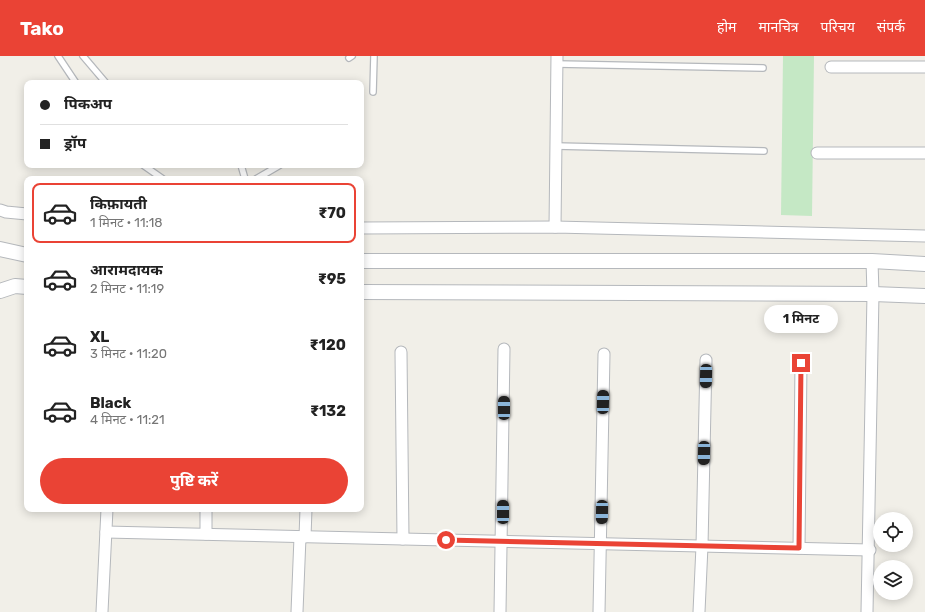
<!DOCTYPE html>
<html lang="hi">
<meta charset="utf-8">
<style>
:root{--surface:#fff;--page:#f2f2f2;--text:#222;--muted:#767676;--line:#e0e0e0;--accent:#ea4335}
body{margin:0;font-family:Rubik,"Noto Sans Devanagari",sans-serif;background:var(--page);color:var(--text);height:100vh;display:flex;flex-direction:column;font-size:15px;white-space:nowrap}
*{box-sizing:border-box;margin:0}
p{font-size:13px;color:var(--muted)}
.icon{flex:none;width:22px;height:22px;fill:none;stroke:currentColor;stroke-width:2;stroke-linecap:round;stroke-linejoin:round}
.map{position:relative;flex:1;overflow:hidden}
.drawer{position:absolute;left:24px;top:120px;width:340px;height:336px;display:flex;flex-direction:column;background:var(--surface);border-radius:8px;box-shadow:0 2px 10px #0003}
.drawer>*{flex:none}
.hud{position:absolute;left:24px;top:24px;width:340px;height:88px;border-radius:8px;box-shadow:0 2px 10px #0003;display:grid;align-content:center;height:88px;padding:0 16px;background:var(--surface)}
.controls{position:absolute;left:873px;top:456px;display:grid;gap:8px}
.controls a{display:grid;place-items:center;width:40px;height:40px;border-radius:50%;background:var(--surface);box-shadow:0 2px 10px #0003;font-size:20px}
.end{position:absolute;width:18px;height:18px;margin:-9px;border:5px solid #ea4335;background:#fff;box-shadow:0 0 0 2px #fff}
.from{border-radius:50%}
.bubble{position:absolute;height:28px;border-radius:14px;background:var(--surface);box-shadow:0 2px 10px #0003;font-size:13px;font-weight:700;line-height:28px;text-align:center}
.car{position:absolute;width:12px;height:24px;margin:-12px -6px;border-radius:5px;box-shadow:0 0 3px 1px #0007;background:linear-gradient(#222 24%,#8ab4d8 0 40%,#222 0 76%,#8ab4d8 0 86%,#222 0)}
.hud b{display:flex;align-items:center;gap:14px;height:38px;font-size:15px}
.hud b+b{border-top:1px solid var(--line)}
.hud i{width:10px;height:10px;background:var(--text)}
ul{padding:7px 0 0;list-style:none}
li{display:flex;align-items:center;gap:12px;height:60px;margin:0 8px 6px;padding:0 8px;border:2px solid transparent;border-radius:8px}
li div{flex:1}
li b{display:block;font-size:15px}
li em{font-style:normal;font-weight:700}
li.on{border-color:var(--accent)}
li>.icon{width:36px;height:36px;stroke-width:1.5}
.action{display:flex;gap:8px;margin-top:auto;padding:8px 16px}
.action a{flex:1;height:46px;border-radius:24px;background:var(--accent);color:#fff;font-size:16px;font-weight:700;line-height:46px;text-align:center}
header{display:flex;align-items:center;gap:24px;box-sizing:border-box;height:56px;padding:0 20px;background:var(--accent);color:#fff}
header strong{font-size:19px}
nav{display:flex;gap:22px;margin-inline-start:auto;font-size:14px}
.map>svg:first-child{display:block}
.green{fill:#c5e8c5}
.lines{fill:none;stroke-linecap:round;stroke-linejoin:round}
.service-casing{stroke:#b5b8bc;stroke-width:8}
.minor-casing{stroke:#b5b8bc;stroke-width:13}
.tertiary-casing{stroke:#b5b8bc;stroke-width:16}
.service{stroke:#fff;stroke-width:5.5}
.minor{stroke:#fff;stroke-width:11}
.tertiary{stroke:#fff;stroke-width:14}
.route{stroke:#ea4335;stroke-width:5}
</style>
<header>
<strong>Tako</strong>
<nav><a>होम</a><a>मानचित्र</a><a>परिचय</a><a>संपर्क</a></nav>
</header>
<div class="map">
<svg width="925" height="556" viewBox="0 0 925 556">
<rect width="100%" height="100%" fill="#f1efe8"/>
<!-- green -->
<polygon class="green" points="783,0 814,0 812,160 781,159"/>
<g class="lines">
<defs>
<g id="service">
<polyline points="58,0 76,27"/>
<polyline points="83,0 106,27"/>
<polyline points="349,2 352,0"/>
<polyline points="557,8 763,12"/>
<polyline points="373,36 374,0"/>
<polyline points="556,90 764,95"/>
<polyline points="143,109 163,123"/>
<polyline points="241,109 245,123"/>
<polyline points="256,123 280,109"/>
</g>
<g id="minor">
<polyline points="831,11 925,11"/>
<polyline points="817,97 925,97"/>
<polyline points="0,154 6,156 27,158"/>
<polyline points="555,171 557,0"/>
<polyline points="361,172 555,171 925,180"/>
<polyline points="401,296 403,483"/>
<polyline points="106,476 870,494"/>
<polyline points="206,478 206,453"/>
<polyline points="305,481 306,453"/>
<polyline points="799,492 801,307"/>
<polyline points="102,556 107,453"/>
<polyline points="297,556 300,481"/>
<polyline points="500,556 504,293"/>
<polyline points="599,556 604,298"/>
<polyline points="699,556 702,490 706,304"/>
<polyline points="867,556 873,238 872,205"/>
</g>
<g id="tertiary">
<polyline points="0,193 27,199"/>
<polyline points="361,205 872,205 925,208"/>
<polyline points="0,235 15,230 27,231"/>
<polyline points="361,236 873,238 925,240"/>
</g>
</defs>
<!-- service casing -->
<use href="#service" class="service-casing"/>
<!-- minor casing -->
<use href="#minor" class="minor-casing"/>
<!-- tertiary casing -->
<use href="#tertiary" class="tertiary-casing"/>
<!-- service -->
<use href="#service" class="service"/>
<!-- minor -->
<use href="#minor" class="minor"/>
<!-- tertiary -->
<use href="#tertiary" class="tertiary"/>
</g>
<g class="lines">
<!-- route -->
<polyline class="route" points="446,484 799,492 801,307"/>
</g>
</svg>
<div class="controls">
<a><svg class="icon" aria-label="locate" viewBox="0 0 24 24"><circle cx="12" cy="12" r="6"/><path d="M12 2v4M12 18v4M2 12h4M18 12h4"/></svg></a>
<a><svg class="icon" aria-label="layers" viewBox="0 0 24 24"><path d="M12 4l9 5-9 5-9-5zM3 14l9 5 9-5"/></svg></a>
</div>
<i class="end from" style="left:446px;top:484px"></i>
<i class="end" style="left:801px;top:307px"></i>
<div class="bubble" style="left:764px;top:249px;width:74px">1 मिनट</div>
<i class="car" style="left:706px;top:320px;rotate:181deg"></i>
<i class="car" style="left:603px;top:346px;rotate:1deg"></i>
<i class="car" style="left:504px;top:352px;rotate:0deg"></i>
<i class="car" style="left:704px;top:397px;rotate:181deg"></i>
<i class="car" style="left:503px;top:456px;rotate:0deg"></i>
<i class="car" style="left:602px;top:456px;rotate:181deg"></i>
<div class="hud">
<b><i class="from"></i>पिकअप</b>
<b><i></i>ड्रॉप</b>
</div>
<section class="drawer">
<ul>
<li class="on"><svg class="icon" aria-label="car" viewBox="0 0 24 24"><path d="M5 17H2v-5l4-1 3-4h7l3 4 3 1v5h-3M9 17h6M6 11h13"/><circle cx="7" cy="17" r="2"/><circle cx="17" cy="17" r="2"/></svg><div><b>किफ़ायती</b><p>1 मिनट · 11:18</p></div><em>₹70</em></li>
<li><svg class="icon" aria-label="car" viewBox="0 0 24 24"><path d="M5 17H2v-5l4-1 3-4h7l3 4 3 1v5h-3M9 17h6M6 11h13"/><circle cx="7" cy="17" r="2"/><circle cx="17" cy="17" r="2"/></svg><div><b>आरामदायक</b><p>2 मिनट · 11:19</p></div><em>₹95</em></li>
<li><svg class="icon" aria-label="car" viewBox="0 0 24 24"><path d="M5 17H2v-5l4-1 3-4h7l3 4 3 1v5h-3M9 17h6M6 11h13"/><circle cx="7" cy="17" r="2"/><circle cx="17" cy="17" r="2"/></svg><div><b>XL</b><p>3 मिनट · 11:20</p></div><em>₹120</em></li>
<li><svg class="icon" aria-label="car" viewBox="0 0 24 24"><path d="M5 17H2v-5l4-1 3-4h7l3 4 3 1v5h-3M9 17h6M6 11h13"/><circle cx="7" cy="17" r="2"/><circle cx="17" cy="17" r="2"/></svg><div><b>Black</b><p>4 मिनट · 11:21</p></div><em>₹132</em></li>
</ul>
<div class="action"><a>पुष्टि करें</a></div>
</section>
</div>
